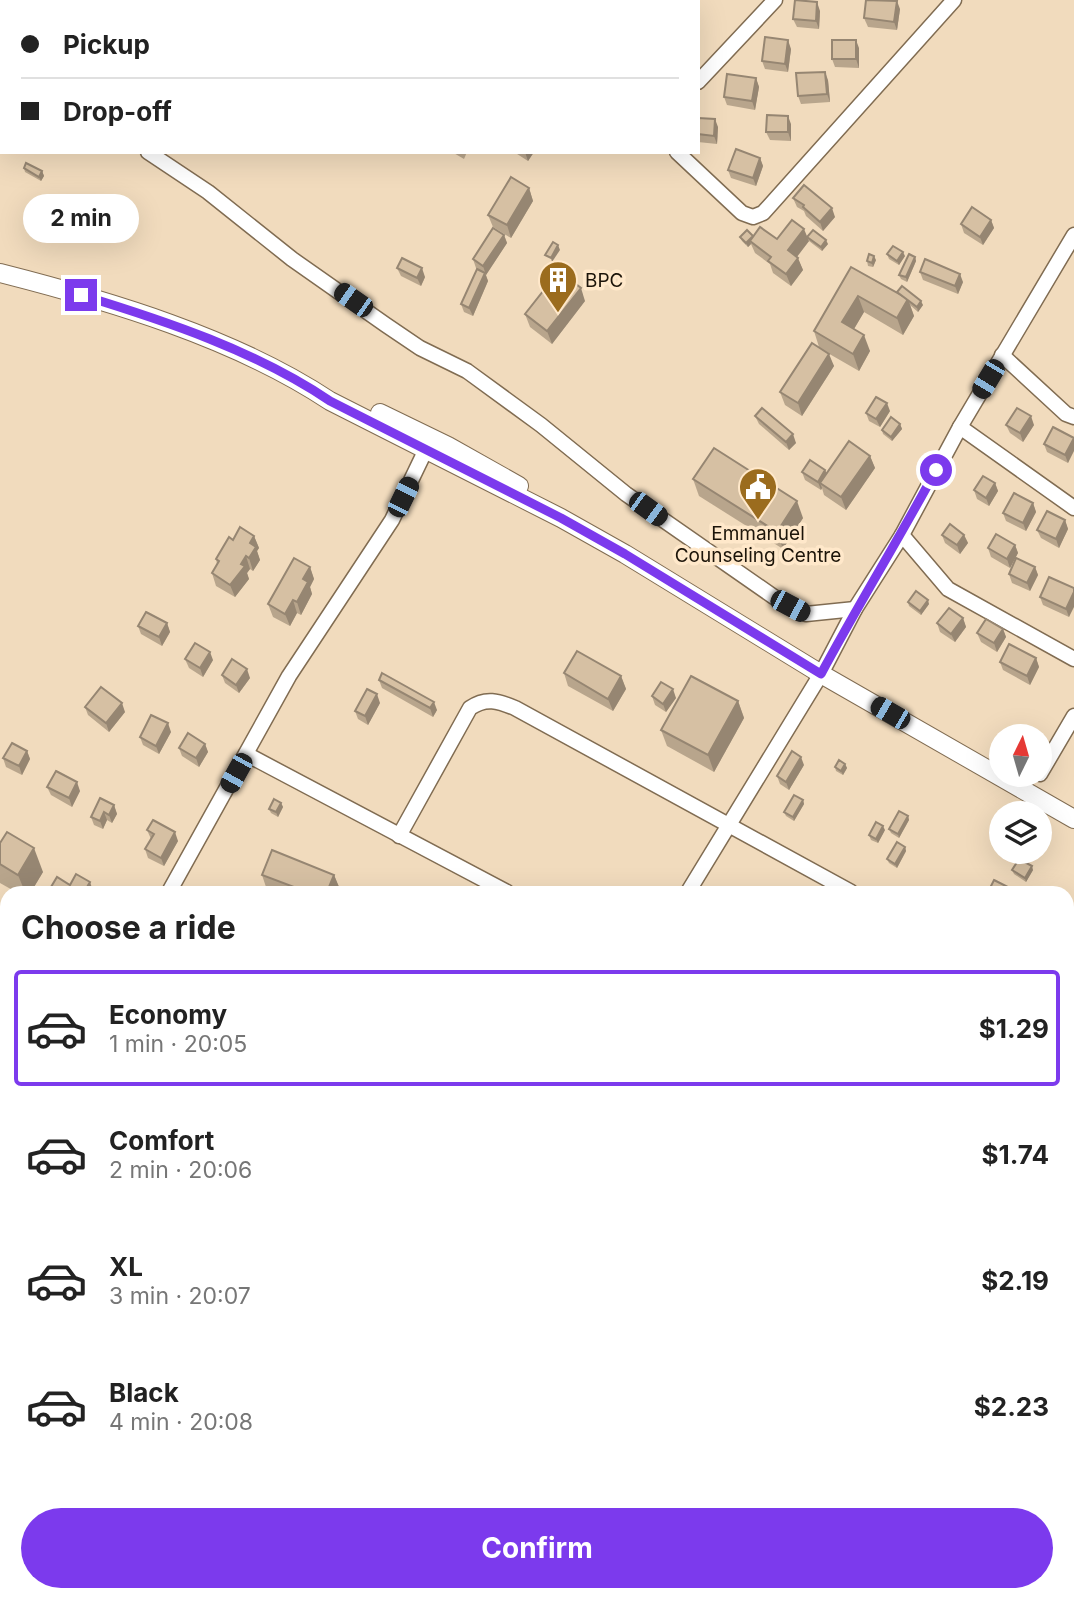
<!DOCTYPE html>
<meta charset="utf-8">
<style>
:root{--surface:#fff;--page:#f2f2f2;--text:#222;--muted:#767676;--line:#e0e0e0;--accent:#7c3aed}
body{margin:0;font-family:Inter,sans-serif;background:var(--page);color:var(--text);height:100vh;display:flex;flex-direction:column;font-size:26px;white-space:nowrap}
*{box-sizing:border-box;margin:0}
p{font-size:23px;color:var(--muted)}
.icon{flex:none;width:38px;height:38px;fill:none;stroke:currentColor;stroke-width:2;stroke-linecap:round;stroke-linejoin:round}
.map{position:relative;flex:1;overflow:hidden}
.sheet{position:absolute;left:0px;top:886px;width:1074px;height:716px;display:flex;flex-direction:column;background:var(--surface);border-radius:21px 21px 0 0;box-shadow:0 7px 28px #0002}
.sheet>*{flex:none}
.banner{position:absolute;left:0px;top:0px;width:700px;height:154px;box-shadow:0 7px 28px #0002;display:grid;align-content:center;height:154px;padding:0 21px;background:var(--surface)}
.needle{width:46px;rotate:5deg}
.tools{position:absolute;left:989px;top:724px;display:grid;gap:14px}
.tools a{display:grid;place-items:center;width:63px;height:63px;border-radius:50%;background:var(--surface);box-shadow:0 7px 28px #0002;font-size:35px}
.end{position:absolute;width:32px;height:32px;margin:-16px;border:9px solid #7c3aed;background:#fff;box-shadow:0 0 0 4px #fff}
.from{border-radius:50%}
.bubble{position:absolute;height:49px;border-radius:24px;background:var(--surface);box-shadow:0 7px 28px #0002;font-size:23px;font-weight:700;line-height:49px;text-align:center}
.car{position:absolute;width:21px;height:42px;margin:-21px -10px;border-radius:9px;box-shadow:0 0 5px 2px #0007;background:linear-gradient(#222 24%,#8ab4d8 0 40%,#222 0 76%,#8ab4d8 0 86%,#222 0)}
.banner b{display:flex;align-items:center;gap:24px;height:66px;font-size:26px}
.banner b+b{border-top:2px solid var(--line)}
.banner i{width:18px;height:18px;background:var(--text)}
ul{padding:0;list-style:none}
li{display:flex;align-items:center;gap:21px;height:116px;margin:0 14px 10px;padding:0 7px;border:4px solid transparent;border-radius:7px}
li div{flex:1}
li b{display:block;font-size:26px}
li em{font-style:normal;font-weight:700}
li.current{border-color:var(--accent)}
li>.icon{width:63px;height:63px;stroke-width:1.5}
h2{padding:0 21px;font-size:32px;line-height:84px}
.button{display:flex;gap:14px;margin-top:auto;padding:14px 21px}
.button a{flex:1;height:80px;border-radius:42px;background:var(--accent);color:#fff;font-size:28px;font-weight:700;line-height:80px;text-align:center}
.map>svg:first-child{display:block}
.grass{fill:url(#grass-tufts)}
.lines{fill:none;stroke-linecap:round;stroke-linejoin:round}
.minor-casing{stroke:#806c52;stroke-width:17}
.major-casing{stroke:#806c52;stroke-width:20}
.minor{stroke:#fff;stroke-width:14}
.major{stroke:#fff;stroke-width:18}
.wall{fill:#b8a58c}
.shaded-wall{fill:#968672}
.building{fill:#d6c0a3;stroke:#968672;stroke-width:2}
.route{stroke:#7c3aed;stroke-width:9}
.labels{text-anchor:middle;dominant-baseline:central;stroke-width:7;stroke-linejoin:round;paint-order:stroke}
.poi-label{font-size:19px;fill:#1c1409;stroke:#ffe8ca;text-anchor:start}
</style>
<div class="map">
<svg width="1074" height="1601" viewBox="0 0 1074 1601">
<defs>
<pattern id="grass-tufts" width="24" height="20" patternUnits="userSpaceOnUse" patternTransform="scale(1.75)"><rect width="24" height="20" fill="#e0bc8c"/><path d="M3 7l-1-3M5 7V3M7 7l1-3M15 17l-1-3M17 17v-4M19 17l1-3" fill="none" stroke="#c0a177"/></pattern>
</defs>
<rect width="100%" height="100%" fill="#f1dbbd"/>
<!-- grass -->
<polygon class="grass" points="1068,1382 1074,1385 1074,1601 496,1601 500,1594 1068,1594"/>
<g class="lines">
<defs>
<g id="minor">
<polyline points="0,55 2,56"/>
<polyline points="698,82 775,0"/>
<polyline points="148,152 208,192 292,259 386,325 420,348 467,371 541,425 626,494 774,597 806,614 855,609"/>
<polyline points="677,152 742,213 753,217 763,213 954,0"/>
<polyline points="1002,355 1066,414 1074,417"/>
<polyline points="960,427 1074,508"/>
<polyline points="902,535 948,589 1074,659"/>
<polyline points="246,754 507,892"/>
<polyline points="1040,774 1074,716"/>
<path d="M399 836 470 708C486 697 498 701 515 708L851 892"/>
<polyline points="169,892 289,676 392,520 429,443"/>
<polyline points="688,892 821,674 855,609 902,535 960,427 1074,235"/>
<polyline points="0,1201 7,1188"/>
<polyline points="15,1594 27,1601"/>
</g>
<g id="major">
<path d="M0 273C110 301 235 338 330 401L561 518 625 554 821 674 1074 819"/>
<polyline points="380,413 448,446 519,486"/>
</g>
</defs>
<!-- minor casing -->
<use href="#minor" class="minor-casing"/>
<!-- major casing -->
<use href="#major" class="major-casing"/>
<!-- minor -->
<use href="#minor" class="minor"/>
<!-- major -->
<use href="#major" class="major"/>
</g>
<!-- wall -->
<g class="wall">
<polygon points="900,9 897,30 868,27 864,18"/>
<polygon points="820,11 819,29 797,27 793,19"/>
<polygon points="859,48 859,68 835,67 832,59"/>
<polygon points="791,49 788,72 765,69 762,61"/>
<polygon points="756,78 759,87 755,110 727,105 724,97"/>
<polygon points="828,80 830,102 801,104 798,96"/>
<polygon points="698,118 718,127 717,144 698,142"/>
<polygon points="791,124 791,141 770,140 766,132"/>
<polygon points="452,152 467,152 464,159"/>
<polygon points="514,152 534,152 528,161"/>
<polygon points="760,158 763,166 756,186 731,178 728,170"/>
<polygon points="24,168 42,171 44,176 41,181 25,172"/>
<polygon points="529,188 533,201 511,238 493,227 488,215"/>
<polygon points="793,198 835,217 823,231 806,216 804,211 797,207"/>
<polygon points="96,209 114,218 110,223 98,213"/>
<polygon points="991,220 994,228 983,245 964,233 961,224"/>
<polygon points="504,235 507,243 486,275 488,281 473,316 464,312 461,304 479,270 476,268 473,259"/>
<polygon points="753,236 777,239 809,241 797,257 803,270 791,286 773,273 770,264 755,253 751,244 748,247 742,241 740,237"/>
<polygon points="807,237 828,244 822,251 809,241"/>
<polygon points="887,254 905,256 899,265 889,259"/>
<polygon points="915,257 916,261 907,282 901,279 899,275"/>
<polygon points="876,260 873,267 868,266 867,261"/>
<polygon points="851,267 897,293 923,305 918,312 910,305 914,316 903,335 864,312 854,329 870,351 859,371 826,352 834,366 802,416 785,405 780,392 819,347 814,331"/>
<polygon points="397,268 425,277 421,286 401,276"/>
<polygon points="920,272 963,282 958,294 923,280"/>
<polygon points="585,301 552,344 530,327 525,314"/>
<polygon points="890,411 880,427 869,421 866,413"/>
<polygon points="755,416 796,443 789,450 759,424"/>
<polygon points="900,424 902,429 892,441 883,434 882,430"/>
<polygon points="1006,425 1034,425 1023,442 1010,433"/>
<polygon points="1074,438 1068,463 1047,452 1044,444"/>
<polygon points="870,456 875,468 846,510 824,495 822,488 821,490 805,480 802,472 825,470 827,473"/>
<polygon points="693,479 803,518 783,549 699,496"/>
<polygon points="995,483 998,491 989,506 977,499 974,490"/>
<polygon points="1033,503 1036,512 1026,531 1006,521 1003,513"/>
<polygon points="1065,520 1068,529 1059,548 1041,538 1037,530"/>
<polygon points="942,535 964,535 968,543 960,554 945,543"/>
<polygon points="254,536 259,548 257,551 260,560 253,571 250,569 247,573 249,579 235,597 216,586 212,573 217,564 216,559 233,540"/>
<polygon points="1015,545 1018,553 1010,568 991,557 988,548"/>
<polygon points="310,567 314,579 310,587 312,594 301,615 297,613 290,626 273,617 268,604"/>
<polygon points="1035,567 1038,575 1030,591 1012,583 1009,574"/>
<polygon points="1074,588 1069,617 1043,605 1040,597"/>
<polygon points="908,602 929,604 921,615 909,606"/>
<polygon points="963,618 966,627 955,642 940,632 937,623"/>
<polygon points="167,623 170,632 162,646 141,634 138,626"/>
<polygon points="1003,629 1006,637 997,652 981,642 977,633"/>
<polygon points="1036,658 1039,667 1030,685 1003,670 1000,662"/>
<polygon points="185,659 213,660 203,677 189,668"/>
<polygon points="564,673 621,676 626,689 613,711 568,686"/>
<polygon points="222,675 250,678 239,693 225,683"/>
<polygon points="379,680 437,710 433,717 382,688"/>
<polygon points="652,696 676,698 666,712 655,705"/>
<polygon points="738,701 744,718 714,772 667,746 661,730"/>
<polygon points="380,703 368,725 358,719 355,711"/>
<polygon points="85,707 125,712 109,732 88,715"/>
<polygon points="171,732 159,754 143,745 140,737"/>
<polygon points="205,744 208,752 199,767 182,756 179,748"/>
<polygon points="27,751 30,759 22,775 6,767 3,758"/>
<polygon points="845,764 847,768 843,775 836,771 835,767"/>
<polygon points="804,765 789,790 780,784 777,776"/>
<polygon points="47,787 80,791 72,807 51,795"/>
<polygon points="803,800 804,804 794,821 786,816 784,812"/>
<polygon points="281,803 283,807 278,817 271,813 269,809"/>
<polygon points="114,805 117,814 112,823 107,820 103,829 94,825 91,817"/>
<polygon points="908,816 909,820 899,838 891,833 889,829"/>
<polygon points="147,830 178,841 164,866 148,858 145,849 151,839"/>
<polygon points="885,830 878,843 871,840 869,835"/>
<polygon points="0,843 43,872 31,892 16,892 0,883"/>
<polygon points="905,847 906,851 897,868 889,863 887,859"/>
<polygon points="1012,870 1033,870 1026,882 1014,874"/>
<polygon points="262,875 334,875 339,887 337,892 280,892 266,887"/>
<polygon points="7,1039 7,1096 1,1093 0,1090 0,1053"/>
</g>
<!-- shaded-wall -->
<g class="shaded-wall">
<polygon points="897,1 900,9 897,30 894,22"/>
<polygon points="817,2 820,11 819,29 816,21"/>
<polygon points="788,40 791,49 788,72 785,64"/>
<polygon points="856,40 859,48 859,68 856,59"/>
<polygon points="825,72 828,80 830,102 827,94"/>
<polygon points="756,78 759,87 755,110 752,101"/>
<polygon points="788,116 791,124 791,141 788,132"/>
<polygon points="715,119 718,127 717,144 714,136"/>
<polygon points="525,152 534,152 528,161"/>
<polygon points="760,158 763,166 756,186 753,178"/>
<polygon points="42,171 44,176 41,181 39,177"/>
<polygon points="529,188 533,201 511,238 507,225"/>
<polygon points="832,208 835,217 823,231 820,222"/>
<polygon points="113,214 114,218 110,223 108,219"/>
<polygon points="991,220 994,228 983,245 980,237"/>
<polygon points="804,229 809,241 792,263 788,250"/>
<polygon points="504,235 507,243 486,275 483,266"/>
<polygon points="753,236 750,241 751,244 748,247 746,243"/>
<polygon points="826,240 828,244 822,251 821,247"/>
<polygon points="558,245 560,250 552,262 551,258"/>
<polygon points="903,252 905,256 899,265 897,261"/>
<polygon points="874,256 876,260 873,267 872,263"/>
<polygon points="915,257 916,261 907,282 906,277"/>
<polygon points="798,258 803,270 791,286 786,274"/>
<polygon points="422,268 425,277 421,286 417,278"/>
<polygon points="485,273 488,281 473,316 469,308"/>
<polygon points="960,274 963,282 958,294 955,286"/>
<polygon points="581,288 585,301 552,344 547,331"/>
<polygon points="858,296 864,312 848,339 842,322"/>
<polygon points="908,299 914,316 903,335 897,318"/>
<polygon points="921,301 923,305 918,312 917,307"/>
<polygon points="864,335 870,351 859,371 853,354"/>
<polygon points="829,354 834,366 802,416 798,403"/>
<polygon points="887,403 890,411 880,427 876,419"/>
<polygon points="1031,416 1034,425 1023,442 1020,433"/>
<polygon points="900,424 902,429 892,441 891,437"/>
<polygon points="793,434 796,443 789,450 786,442"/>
<polygon points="1074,438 1074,451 1068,463 1065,455"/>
<polygon points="870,456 875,468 846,510 841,497"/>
<polygon points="825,470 828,478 820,483 822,488 821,490 818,482"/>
<polygon points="995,483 998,491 989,506 986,498"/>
<polygon points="797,501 803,518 783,549 777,532"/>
<polygon points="1033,503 1036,512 1026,531 1023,523"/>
<polygon points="1065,520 1068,529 1059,548 1056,539"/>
<polygon points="964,535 968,543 960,554 957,545"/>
<polygon points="254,536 259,548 257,551 260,560 253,571 249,558 250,543"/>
<polygon points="1015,545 1018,553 1010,568 1007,559"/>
<polygon points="246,556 250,569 247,573 249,579 235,597 230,585"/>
<polygon points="310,567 314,579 310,587 312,594 301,615 297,602 303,579"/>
<polygon points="1035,567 1038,575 1030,591 1027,583"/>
<polygon points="1074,592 1074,607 1069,617 1066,609"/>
<polygon points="293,600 297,613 290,626 285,614"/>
<polygon points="928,600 929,604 921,615 920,611"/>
<polygon points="963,618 966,627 955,642 951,634"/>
<polygon points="167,623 170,632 162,646 159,637"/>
<polygon points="1003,629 1006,637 997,652 994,643"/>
<polygon points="210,652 213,660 203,677 200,668"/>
<polygon points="1036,658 1039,667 1030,685 1027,676"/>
<polygon points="247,669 250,678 239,693 236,685"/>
<polygon points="621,676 626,689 613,711 608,699"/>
<polygon points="673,689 676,698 666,712 663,704"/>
<polygon points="377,694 380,703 368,725 365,716"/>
<polygon points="738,701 744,718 714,772 708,755"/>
<polygon points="434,702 437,710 433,717 430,708"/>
<polygon points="122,703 125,712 109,732 106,723"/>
<polygon points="168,723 171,732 159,754 156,746"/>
<polygon points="205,744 208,752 199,767 196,758"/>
<polygon points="27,751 30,759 22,775 19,766"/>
<polygon points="801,757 804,765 789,790 786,782"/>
<polygon points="845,764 847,768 843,775 841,771"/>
<polygon points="77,782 80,791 72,807 69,798"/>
<polygon points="803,800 804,804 794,821 793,817"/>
<polygon points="281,803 283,807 278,817 276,812"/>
<polygon points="114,805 117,814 112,823 109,815"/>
<polygon points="104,812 107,820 103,829 100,821"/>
<polygon points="908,816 909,820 899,838 898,834"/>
<polygon points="883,826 885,830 878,843 876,839"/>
<polygon points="175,832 178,841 164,866 161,858"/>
<polygon points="905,847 906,851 897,868 895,864"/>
<polygon points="34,848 43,872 31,892 25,892 18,875"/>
<polygon points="1032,866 1033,870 1026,882 1025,878"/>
<polygon points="334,875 339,887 337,892 327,892"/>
<polygon points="90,882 93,891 92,892 84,892"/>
<polygon points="741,1594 755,1594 752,1601 738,1601"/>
</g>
<!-- building -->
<g class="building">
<polygon points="795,0 817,2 816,21 793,19"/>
<polygon points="866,0 897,1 894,22 864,18"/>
<polygon points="765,37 788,40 785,64 762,61"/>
<rect x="832" y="40" width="24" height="19"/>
<polygon points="825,72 827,94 798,96 796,73"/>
<polygon points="727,74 756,78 752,101 724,97"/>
<polygon points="767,115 788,116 788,132 766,132"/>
<polygon points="698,118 715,119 714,136 698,134"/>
<polygon points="736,149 760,158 753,178 728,170"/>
<polygon points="26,163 42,171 39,177 24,168"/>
<polygon points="511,177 529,188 507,225 488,215"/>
<polygon points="804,185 832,208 820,222 803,207 804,205 793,198"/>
<polygon points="101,203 113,214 108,219 96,209"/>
<polygon points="972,207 991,220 980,237 961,224"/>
<polygon points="792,220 804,229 788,250 798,258 786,274 768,261 771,257 750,241 760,227 777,239"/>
<polygon points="493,228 504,235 483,266 473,259"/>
<polygon points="747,230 753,236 746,243 740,237"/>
<polygon points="813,230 826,240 821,247 807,237"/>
<polygon points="553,242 558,245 551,258 545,255"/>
<polygon points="893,246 903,252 897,261 887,254"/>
<polygon points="869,254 874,256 872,263 867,261"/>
<polygon points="909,254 915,257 906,277 899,275"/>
<polygon points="402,258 422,268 417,278 397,268"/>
<polygon points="925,259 960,274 955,286 920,272"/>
<polygon points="851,267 908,299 897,318 858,296 842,322 864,335 853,354 814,331"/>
<polygon points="477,269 485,273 469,308 461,304"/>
<polygon points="559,271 581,288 547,331 525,314"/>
<polygon points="902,286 921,301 917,307 897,292"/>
<polygon points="812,343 829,354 798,403 780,392"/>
<polygon points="876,397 887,403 876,419 866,413"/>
<polygon points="762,408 793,434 786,442 755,416"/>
<polygon points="1017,408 1031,416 1020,433 1006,425"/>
<polygon points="891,417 900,424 891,437 882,430"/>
<polygon points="1053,427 1074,438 1065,455 1044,444"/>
<polygon points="849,441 870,456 841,497 820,483"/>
<polygon points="714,448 797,501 777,532 693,479"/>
<polygon points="810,460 825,470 818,482 802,472"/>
<polygon points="983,476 995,483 986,498 974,490"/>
<polygon points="1014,493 1033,503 1023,523 1003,513"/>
<polygon points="1047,511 1065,520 1056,539 1037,530"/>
<polygon points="950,524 964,535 957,545 942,535"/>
<polygon points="240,527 254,536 250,543 256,547 249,558 246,556 241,564 245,566 230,585 212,573 219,561 216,559 229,537 233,540"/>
<polygon points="996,534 1015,545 1007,559 988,548"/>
<polygon points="294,558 310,567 303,579 308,582 297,602 293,600 285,614 268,604"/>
<polygon points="1016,558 1035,567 1027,583 1009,574"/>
<polygon points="1049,577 1074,588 1074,592 1066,609 1040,597"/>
<polygon points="916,591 928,600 920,611 908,602"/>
<polygon points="949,608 963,618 951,634 937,623"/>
<polygon points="146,612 167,623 159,637 138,626"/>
<polygon points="986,619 1003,629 994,643 977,633"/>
<polygon points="195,643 210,652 200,668 185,659"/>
<polygon points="1009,644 1036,658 1027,676 1000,662"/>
<polygon points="577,651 621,676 608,699 564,673"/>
<polygon points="232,659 247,669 236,685 222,675"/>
<polygon points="382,673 434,702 430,708 379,680"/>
<polygon points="691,676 738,701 708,755 661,730"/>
<polygon points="661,682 673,689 663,704 652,696"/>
<polygon points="101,687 122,703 106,723 85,707"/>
<polygon points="367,689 377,694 365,716 355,711"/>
<polygon points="151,715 168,723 156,746 140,737"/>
<polygon points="188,733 205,744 196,758 179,748"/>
<polygon points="12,743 27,751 19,766 3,758"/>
<polygon points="792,751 801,757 786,782 777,776"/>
<polygon points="839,760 845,764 841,771 835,767"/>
<polygon points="56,771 77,782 69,798 47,787"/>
<polygon points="794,795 803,800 793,817 784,812"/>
<polygon points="100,798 114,805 109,815 104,812 100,821 91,817"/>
<polygon points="274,799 281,803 276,812 269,809"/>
<polygon points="899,811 908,816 898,834 889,829"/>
<polygon points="153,820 175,832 161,858 145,849 154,834 147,830"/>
<polygon points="876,822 883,826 876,839 869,835"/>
<polygon points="7,832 34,848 18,875 0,864 0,843"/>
<polygon points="897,842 905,847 895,864 887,859"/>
<polygon points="272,850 334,875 327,892 307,892 262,875"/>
<polygon points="1019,859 1032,866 1025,878 1012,870"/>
<polygon points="76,874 90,882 84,892 48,892 57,877 70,885"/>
<polygon points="994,880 1018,892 988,892"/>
<polygon points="473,889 480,892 471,892"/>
<polygon points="7,1039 7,1076 0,1073 0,1053"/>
<polygon points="723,1594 741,1594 738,1601 719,1601"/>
</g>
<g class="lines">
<!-- route -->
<path class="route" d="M81 295C166 321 256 351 330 401L561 518 625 554 821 674C858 605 899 539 936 470"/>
</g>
<!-- icons -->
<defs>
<symbol id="building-pin" viewBox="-11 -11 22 30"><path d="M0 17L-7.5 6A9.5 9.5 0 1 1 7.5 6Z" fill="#9b6c1e" stroke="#ffe8ca"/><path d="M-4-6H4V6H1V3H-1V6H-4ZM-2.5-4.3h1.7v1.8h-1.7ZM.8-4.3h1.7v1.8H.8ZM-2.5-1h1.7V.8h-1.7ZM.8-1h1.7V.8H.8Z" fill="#fff"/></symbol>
<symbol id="civic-pin" viewBox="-11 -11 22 30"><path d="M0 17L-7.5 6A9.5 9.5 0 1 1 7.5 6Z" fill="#9b6c1e" stroke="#ffe8ca"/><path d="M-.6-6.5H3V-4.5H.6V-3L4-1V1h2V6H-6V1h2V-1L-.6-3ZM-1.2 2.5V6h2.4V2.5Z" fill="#fff"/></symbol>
</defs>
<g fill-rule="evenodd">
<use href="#building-pin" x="536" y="258" width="44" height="60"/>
<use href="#civic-pin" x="736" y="465" width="44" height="60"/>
</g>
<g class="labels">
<!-- poi labels -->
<g class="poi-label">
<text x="585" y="280">BPC</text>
<text x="758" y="533" text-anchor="middle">Emmanuel<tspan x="758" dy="22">Counseling Centre</tspan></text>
</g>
</g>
</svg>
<div class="tools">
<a><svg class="needle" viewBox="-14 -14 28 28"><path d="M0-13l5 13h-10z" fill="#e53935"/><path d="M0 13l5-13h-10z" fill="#767676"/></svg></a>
<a><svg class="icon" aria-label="layers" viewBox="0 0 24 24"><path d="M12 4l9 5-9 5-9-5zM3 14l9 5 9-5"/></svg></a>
</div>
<i class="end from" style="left:936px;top:470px"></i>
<i class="end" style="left:81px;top:295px"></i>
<div class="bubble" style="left:23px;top:194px;width:116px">2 min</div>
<i class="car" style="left:353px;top:300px;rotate:305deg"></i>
<i class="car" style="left:988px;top:379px;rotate:211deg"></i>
<i class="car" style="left:403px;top:497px;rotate:26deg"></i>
<i class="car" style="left:648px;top:509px;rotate:126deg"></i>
<i class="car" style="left:790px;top:606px;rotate:118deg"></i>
<i class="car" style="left:890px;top:713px;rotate:300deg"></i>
<i class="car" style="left:236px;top:773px;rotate:209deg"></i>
<div class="banner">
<b><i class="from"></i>Pickup</b>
<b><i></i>Drop-off</b>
</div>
<section class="sheet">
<h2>Choose a ride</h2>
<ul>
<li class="current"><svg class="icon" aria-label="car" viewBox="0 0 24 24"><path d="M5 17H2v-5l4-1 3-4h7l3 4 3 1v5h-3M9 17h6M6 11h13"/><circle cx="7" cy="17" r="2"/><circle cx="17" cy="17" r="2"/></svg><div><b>Economy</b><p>1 min · 20:05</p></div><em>$1.29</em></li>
<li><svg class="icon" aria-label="car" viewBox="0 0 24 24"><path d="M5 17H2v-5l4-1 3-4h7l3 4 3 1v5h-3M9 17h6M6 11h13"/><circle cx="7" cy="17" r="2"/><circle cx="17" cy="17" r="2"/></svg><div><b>Comfort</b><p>2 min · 20:06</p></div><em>$1.74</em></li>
<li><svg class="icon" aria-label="car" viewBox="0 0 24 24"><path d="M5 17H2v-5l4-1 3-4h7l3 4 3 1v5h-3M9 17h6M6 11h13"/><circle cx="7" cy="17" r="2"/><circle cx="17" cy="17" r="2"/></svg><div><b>XL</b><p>3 min · 20:07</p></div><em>$2.19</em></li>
<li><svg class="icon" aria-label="car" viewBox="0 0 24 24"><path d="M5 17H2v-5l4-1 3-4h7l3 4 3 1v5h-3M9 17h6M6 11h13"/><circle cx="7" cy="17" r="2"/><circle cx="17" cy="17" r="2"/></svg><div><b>Black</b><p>4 min · 20:08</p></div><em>$2.23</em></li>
</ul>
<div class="button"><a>Confirm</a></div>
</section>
</div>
